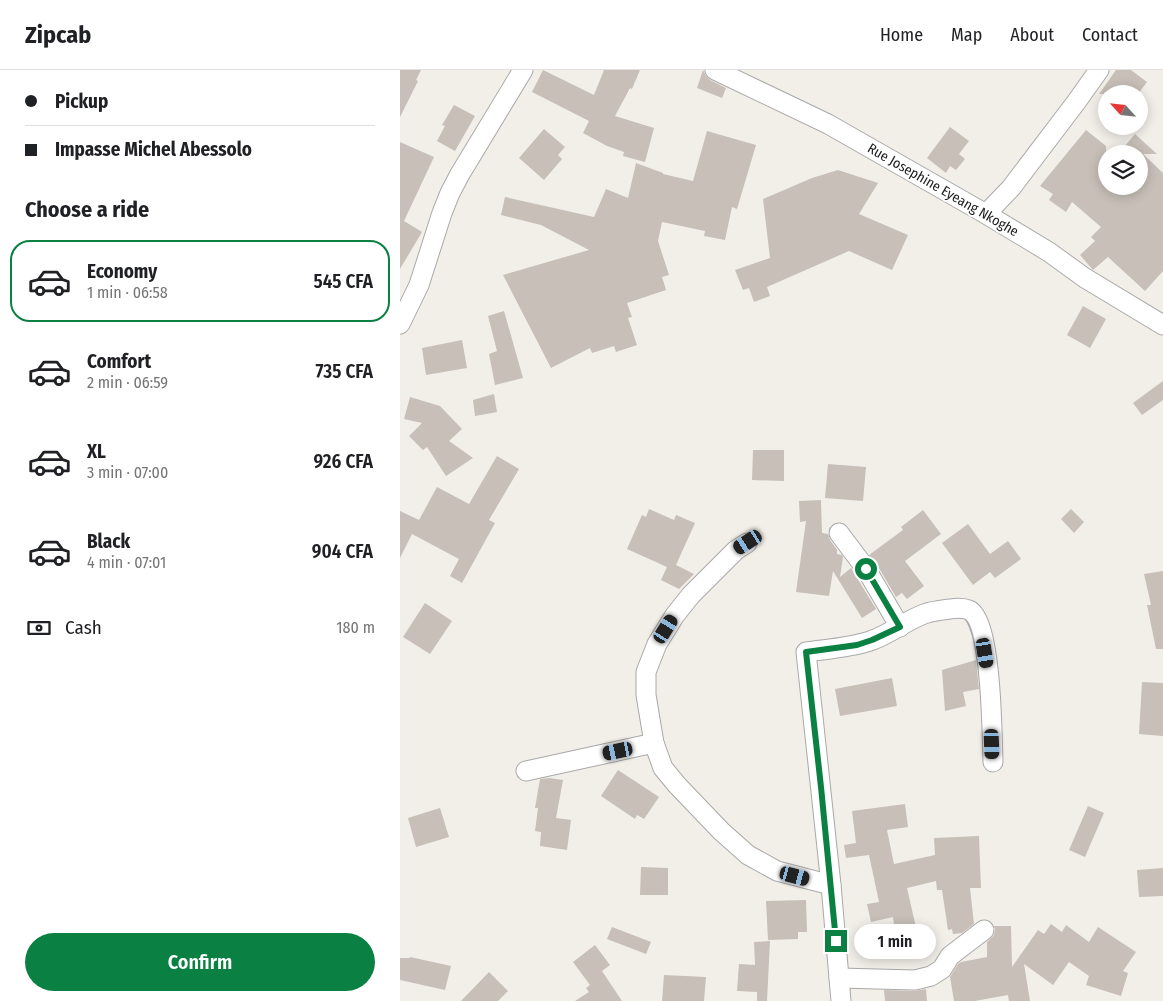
<!DOCTYPE html>
<meta charset="utf-8">
<style>
:root{--surface:#fff;--page:#f2f2f2;--text:#202124;--muted:#757577;--line:#e0e0e0;--accent:#0b8043}
body{margin:0;font-family:"Fira Sans Condensed",sans-serif;background:var(--page);color:var(--text);height:100vh;display:flex;flex-direction:column;font-size:19px;white-space:nowrap}
*{box-sizing:border-box;margin:0}
p{font-size:16px;color:var(--muted)}
.icon{flex:none;width:28px;height:28px;fill:none;stroke:currentColor;stroke-width:2;stroke-linecap:round;stroke-linejoin:round}
.map{position:relative;flex:1;overflow:hidden}
.sheet{display:flex;flex-direction:column;background:var(--surface);width:400px}
.sheet>*{flex:none}
.hud{display:grid;align-content:center;height:110px;padding:0 25px;background:var(--surface)}
.needle{width:32px;rotate:297deg}
.fabs{position:absolute;left:698px;top:15px;display:grid;gap:10px}
.fabs a{display:grid;place-items:center;width:50px;height:50px;border-radius:50%;background:var(--surface);box-shadow:0 2px 12px #0003;font-size:25px}
.end{position:absolute;width:22px;height:22px;margin:-11px;border:6px solid #0b8043;background:#fff;box-shadow:0 0 0 2px #fff}
.from{border-radius:50%}
.bubble{position:absolute;height:35px;border-radius:18px;background:var(--surface);box-shadow:0 2px 12px #0003;font-size:16px;font-weight:600;line-height:35px;text-align:center}
.car{position:absolute;width:15px;height:30px;margin:-15px -8px;border-radius:6px;box-shadow:0 0 4px 1px #0007;background:linear-gradient(#222 24%,#8ab4d8 0 40%,#222 0 76%,#8ab4d8 0 86%,#222 0)}
.hud b{display:flex;align-items:center;gap:18px;height:48px;font-size:19px}
.hud b+b{border-top:1px solid var(--line)}
.hud i{width:12px;height:12px;background:var(--text)}
ul{padding:0;list-style:none}
li{display:flex;align-items:center;gap:15px;height:82px;margin:0 10px 8px;padding:0 15px;border:2px solid transparent;border-radius:20px}
li div{flex:1}
li b{display:block;font-size:19px}
li em{font-style:normal;font-weight:600}
li.selected{border-color:var(--accent)}
li>.icon{width:45px;height:45px;stroke-width:1.5}
h2{padding:0 25px;font-size:22px;line-height:60px}
.pay{display:flex;align-items:center;gap:12px;height:55px;padding:0 25px;font-size:19px}
.pay p{margin-inline-start:auto}
.primary-button{display:flex;gap:10px;margin-top:auto;padding:10px 25px}
.primary-button a{flex:1;height:58px;border-radius:30px;background:var(--accent);color:#fff;font-size:20px;font-weight:600;line-height:58px;text-align:center}
header{display:flex;align-items:center;gap:30px;box-sizing:border-box;height:70px;padding:0 25px;background:var(--surface);border-bottom:1px solid var(--line)}
header strong{font-size:24px}
nav{display:flex;gap:28px;margin-inline-start:auto;font-size:18px}
main{display:flex;flex:1;min-height:0}
.map>svg:first-child{display:block}
.building{fill:#c7bfb8}
.lines{fill:none;stroke-linecap:round;stroke-linejoin:round}
.minor-casing{stroke:#a9a9a9;stroke-width:21}
.minor{stroke:#fff;stroke-width:19}
.route{stroke:#0b8043;stroke-width:6}
.labels{text-anchor:middle;dominant-baseline:central;stroke-width:4;stroke-linejoin:round;paint-order:stroke}
.street-label{font-size:14px;fill:#222;stroke:#fff}
</style>
<header>
<strong>Zipcab</strong>
<nav><a>Home</a><a>Map</a><a>About</a><a>Contact</a></nav>
</header>
<main>
<section class="sheet">
<div class="hud">
<b><i class="from"></i>Pickup</b>
<b><i></i>Impasse Michel Abessolo</b>
</div>
<h2>Choose a ride</h2>
<ul>
<li class="selected"><svg class="icon" aria-label="car" viewBox="0 0 24 24"><path d="M5 17H2v-5l4-1 3-4h7l3 4 3 1v5h-3M9 17h6M6 11h13"/><circle cx="7" cy="17" r="2"/><circle cx="17" cy="17" r="2"/></svg><div><b>Economy</b><p>1 min · 06:58</p></div><em>545 CFA</em></li>
<li><svg class="icon" aria-label="car" viewBox="0 0 24 24"><path d="M5 17H2v-5l4-1 3-4h7l3 4 3 1v5h-3M9 17h6M6 11h13"/><circle cx="7" cy="17" r="2"/><circle cx="17" cy="17" r="2"/></svg><div><b>Comfort</b><p>2 min · 06:59</p></div><em>735 CFA</em></li>
<li><svg class="icon" aria-label="car" viewBox="0 0 24 24"><path d="M5 17H2v-5l4-1 3-4h7l3 4 3 1v5h-3M9 17h6M6 11h13"/><circle cx="7" cy="17" r="2"/><circle cx="17" cy="17" r="2"/></svg><div><b>XL</b><p>3 min · 07:00</p></div><em>926 CFA</em></li>
<li><svg class="icon" aria-label="car" viewBox="0 0 24 24"><path d="M5 17H2v-5l4-1 3-4h7l3 4 3 1v5h-3M9 17h6M6 11h13"/><circle cx="7" cy="17" r="2"/><circle cx="17" cy="17" r="2"/></svg><div><b>Black</b><p>4 min · 07:01</p></div><em>904 CFA</em></li>
</ul>
<div class="pay"><svg class="icon" aria-label="cash" viewBox="0 0 24 24"><path d="M3 7h18v10H3z"/><circle cx="12" cy="12" r="2"/></svg>Cash<p>180 m</p></div>
<div class="primary-button"><a>Confirm</a></div>
</section>
<div class="map">
<svg width="763" height="931" viewBox="0 0 763 931">
<rect width="100%" height="100%" fill="#f2efe9"/>
<!-- building -->
<g class="building">
<polygon points="0,0 21,0 16,10 18,11 0,47"/>
<polygon points="143,0 194,25 204,0 240,0 232,19 230,18 215,46 254,58 245,92 223,86 224,82 207,76 183,63 189,51 132,22"/>
<polygon points="303,0 306,6 310,10 326,18 322,28 297,18"/>
<polygon points="716,0 731,0 747,12 738,24 699,24"/>
<polygon points="54,35 75,46 55,81 37,71 45,56 42,55"/>
<polygon points="550,57 569,71 559,84 565,89 556,100 550,96 546,103 527,88"/>
<polygon points="144,59 165,77 158,85 162,89 144,110 119,88"/>
<polygon points="686,60 706,76 706,116 739,116 739,84 718,84 735,64 757,84 743,84 763,103 763,201 745,221 708,187 693,200 680,185 695,171 691,167 701,157 672,132 666,142 649,130 653,124 640,116"/>
<polygon points="307,61 356,75 337,139 332,137 325,170 304,166 305,161 262,152 258,171 269,205 262,207 266,220 227,233 232,247 228,248 237,275 216,282 214,276 192,283 190,278 151,298 103,205 189,180 141,155 101,145 105,127 194,147 206,119 228,128 236,93 263,103 263,104 293,111"/>
<polygon points="0,72 34,87 4,151 22,162 0,199"/>
<polygon points="438,100 478,113 459,144 508,165 492,200 449,181 367,217 370,226 354,232 349,218 343,220 335,200 370,188 363,129 412,108"/>
<polygon points="683,236 706,249 690,278 667,265"/>
<polygon points="104,241 123,308 95,315 89,284 97,281 88,246"/>
<polygon points="62,270 67,298 26,305 22,278"/>
<polygon points="763,311 763,330 742,345 733,333"/>
<polygon points="94,324 97,342 75,346 73,330"/>
<polygon points="10,327 40,336 62,359 49,371 73,388 46,406 27,377 23,380 9,366 22,353 4,349"/>
<polygon points="353,380 384,380 384,411 352,410"/>
<polygon points="97,386 119,399 89,450 95,453 62,513 50,506 59,489 12,464 0,488 0,441 19,450 37,417 69,434"/>
<polygon points="428,394 466,397 463,431 425,428"/>
<polygon points="421,430 422,463 428,464 430,470 437,480 437,484 442,485 443,487 440,507 451,498 476,539 462,548 433,501 429,526 396,522 406,451 400,452 399,431"/>
<polygon points="249,439 274,450 276,445 295,453 276,495 294,504 279,519 261,510 267,497 227,479 242,445 246,447"/>
<polygon points="671,439 684,452 674,463 661,449"/>
<polygon points="523,440 541,464 505,491 524,516 507,529 502,523 496,527 476,493 469,485 503,460 501,457"/>
<polygon points="568,454 590,484 608,471 621,489 595,508 590,502 573,515 542,473"/>
<polygon points="763,501 763,579 756,579 747,535 751,535 744,504"/>
<polygon points="25,533 52,551 30,584 3,567"/>
<polygon points="576,590 579,619 563,622 566,636 545,641 542,600"/>
<polygon points="492,608 497,636 440,646 435,619"/>
<polygon points="742,612 763,613 763,666 739,664"/>
<polygon points="218,700 259,727 244,749 237,745 235,749 201,726"/>
<polygon points="149,708 163,710 156,748 171,750 167,780 140,776 141,762 135,761 138,738 135,738 140,709"/>
<polygon points="505,734 508,757 487,760 494,794 535,785 534,768 579,766 581,818 570,818 574,854 562,863 553,864 552,859 548,860 542,820 537,820 536,811 507,818 520,875 497,878 493,847 471,852 467,834 479,832 469,785 446,788 444,775 456,773 452,741"/>
<polygon points="688,736 704,743 685,787 669,780"/>
<polygon points="40,738 49,767 16,777 8,748"/>
<polygon points="241,797 268,798 268,825 240,825"/>
<polygon points="763,798 763,826 739,827 737,800"/>
<polygon points="406,830 407,862 398,862 398,869 368,870 366,831"/>
<polygon points="651,854 662,862 666,855 689,872 698,857 736,882 723,901 728,903 721,926 686,915 689,906 669,892 653,915 624,894 630,931 609,931 608,925 575,931 554,931 550,907 558,894 561,892 587,887 587,872 594,865 595,859 594,856 611,856 612,897 638,860 644,864"/>
<polygon points="212,857 251,872 246,884 207,869"/>
<polygon points="370,871 367,931 357,931 357,922 337,921 339,894 355,895 354,872"/>
<polygon points="195,875 210,895 202,901 222,931 175,931 189,922 186,918 190,915 173,892"/>
<polygon points="10,887 51,896 45,920 0,910 0,888 10,888"/>
<polygon points="89,902 108,921 98,931 61,931"/>
<polygon points="264,905 306,907 304,931 262,931"/>
<polygon points="526,919 527,931 485,931 484,920 515,921"/>
</g>
<g class="lines">
<defs>
<g id="minor">
<polyline points="315,0 428,54 586,144 649,182 685,208 763,255"/>
<polyline points="586,144 611,118 677,31 699,0"/>
<polyline points="0,254 19,215 42,143 50,123 60,104 123,0"/>
<polyline points="439,463 466,499 500,557"/>
<polyline points="347,473 336,480 291,525 275,545 257,574 246,602 246,625 254,673 263,698 277,715 321,761 348,785 377,801 431,815"/>
<polyline points="126,701 254,673"/>
<polyline points="439,908 515,910 531,906 542,899 550,886 584,860"/>
<path d="M441 931 431 815 406 582C427 579 449 578 470 571 489 565 505 551 524 544 532 541 542 540 550 539 556 538 564 538 569 540 592 551 592 667 593 692"/>
</g>
</defs>
<!-- minor casing -->
<use href="#minor" class="minor-casing"/>
<!-- minor -->
<use href="#minor" class="minor"/>
</g>
<g class="lines">
<!-- route -->
<polyline class="route" points="436,871 421,717 406,582 457,575 472,570 500,557 466,499"/>
</g>
<g class="labels">
<!-- street labels -->
<g class="street-label">
<text transform="translate(543 120) rotate(30)">Rue Josephine Eyeang Nkoghe</text>
</g>
</g>
</svg>
<div class="fabs">
<a><svg class="needle" viewBox="-14 -14 28 28"><path d="M0-13l5 13h-10z" fill="#e53935"/><path d="M0 13l5-13h-10z" fill="#757577"/></svg></a>
<a><svg class="icon" aria-label="layers" viewBox="0 0 24 24"><path d="M12 4l9 5-9 5-9-5zM3 14l9 5 9-5"/></svg></a>
</div>
<i class="end from" style="left:466px;top:499px"></i>
<i class="end" style="left:436px;top:871px"></i>
<div class="bubble" style="left:454px;top:854px;width:82px">1 min</div>
<i class="car" style="left:348px;top:472px;rotate:237deg"></i>
<i class="car" style="left:266px;top:559px;rotate:32deg"></i>
<i class="car" style="left:585px;top:583px;rotate:171deg"></i>
<i class="car" style="left:592px;top:674px;rotate:178deg"></i>
<i class="car" style="left:218px;top:681px;rotate:258deg"></i>
<i class="car" style="left:395px;top:806px;rotate:105deg"></i>
</div>
</main>
